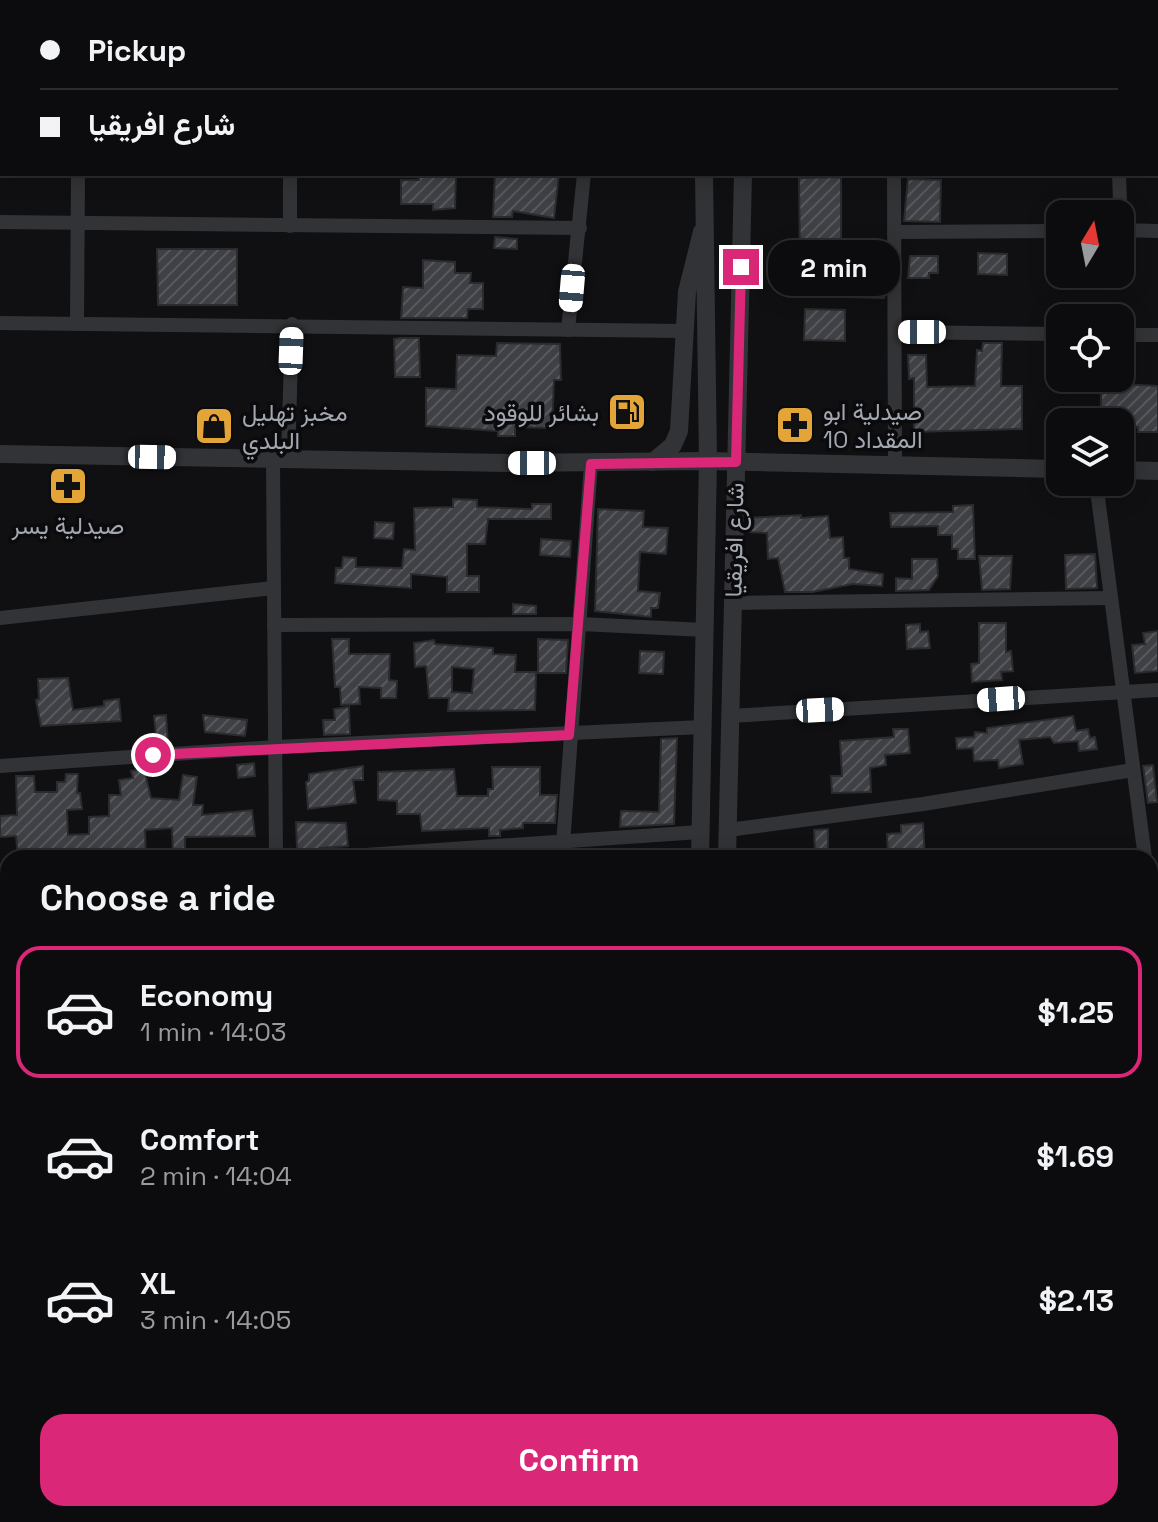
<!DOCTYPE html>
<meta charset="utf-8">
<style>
:root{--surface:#0c0c0e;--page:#1a1a1c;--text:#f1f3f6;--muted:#9a9b9e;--line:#2c2c2e;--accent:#db2777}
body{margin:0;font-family:"Space Grotesk",Vazirmatn,sans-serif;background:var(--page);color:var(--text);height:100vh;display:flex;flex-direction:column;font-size:30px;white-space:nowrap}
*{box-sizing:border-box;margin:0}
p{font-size:26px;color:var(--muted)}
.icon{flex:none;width:44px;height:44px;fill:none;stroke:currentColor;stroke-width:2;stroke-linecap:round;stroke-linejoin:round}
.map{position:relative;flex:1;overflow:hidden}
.sheet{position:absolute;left:0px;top:850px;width:1158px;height:672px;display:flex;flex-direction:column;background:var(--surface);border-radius:24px 24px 0 0;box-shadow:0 4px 20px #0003,0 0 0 2px var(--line)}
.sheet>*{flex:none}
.guide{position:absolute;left:0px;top:0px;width:1158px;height:176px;box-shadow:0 4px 20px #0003,0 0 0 2px var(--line);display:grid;align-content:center;height:176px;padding:0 40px;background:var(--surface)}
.needle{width:52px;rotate:10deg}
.tools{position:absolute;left:1046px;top:200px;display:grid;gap:16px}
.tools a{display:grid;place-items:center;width:88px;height:88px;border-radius:16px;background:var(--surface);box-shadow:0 4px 20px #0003,0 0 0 2px var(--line);font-size:40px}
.end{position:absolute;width:36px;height:36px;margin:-18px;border:10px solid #db2777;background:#fff;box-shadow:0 0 0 4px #fff}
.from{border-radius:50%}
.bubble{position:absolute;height:56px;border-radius:24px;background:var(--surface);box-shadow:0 4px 20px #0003,0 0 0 2px var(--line);font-size:26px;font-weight:600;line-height:56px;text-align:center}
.car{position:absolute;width:24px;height:48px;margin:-24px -12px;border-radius:10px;box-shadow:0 0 6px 2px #0007;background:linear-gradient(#fff 24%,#345 0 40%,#fff 0 76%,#345 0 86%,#fff 0)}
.guide b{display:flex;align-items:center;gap:28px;height:76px;font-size:30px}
.guide b+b{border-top:2px solid var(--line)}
.guide i{width:20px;height:20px;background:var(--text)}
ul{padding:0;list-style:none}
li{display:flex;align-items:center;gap:24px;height:132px;margin:0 16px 12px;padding:0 24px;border:4px solid transparent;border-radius:24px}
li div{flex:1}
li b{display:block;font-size:30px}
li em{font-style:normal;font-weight:600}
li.selected{border-color:var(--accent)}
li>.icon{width:72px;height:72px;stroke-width:1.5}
h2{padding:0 40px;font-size:36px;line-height:96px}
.cta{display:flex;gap:16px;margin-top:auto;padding:16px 40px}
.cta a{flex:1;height:92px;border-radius:24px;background:var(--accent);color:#fff;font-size:32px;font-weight:600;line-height:92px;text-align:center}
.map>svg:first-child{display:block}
.building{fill:url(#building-hatch);stroke:#2a2b2d;stroke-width:2;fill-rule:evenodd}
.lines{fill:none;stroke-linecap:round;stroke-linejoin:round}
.minor{stroke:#323336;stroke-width:14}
.tertiary{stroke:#323336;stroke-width:18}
.route{stroke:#db2777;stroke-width:10}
.labels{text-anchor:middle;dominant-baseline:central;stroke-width:7;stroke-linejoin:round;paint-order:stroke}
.poi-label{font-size:24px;fill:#a3a7b1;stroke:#0b0b0d;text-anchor:start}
.street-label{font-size:24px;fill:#a3a7b1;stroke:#0b0b0d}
</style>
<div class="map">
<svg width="1158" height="1522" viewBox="0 0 1158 1522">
<defs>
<pattern id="building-hatch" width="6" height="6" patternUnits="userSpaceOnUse" patternTransform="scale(2)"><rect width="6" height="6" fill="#3f4045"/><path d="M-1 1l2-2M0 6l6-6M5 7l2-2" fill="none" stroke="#58595d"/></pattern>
</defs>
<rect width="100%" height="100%" fill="#101012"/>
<!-- building -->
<g class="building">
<polygon points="419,174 456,174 455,208 433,210 433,204 401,204 401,180 419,180"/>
<polygon points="495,174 559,174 554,218 513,211 512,217 493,217"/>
<polygon points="841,177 841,258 800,258 799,178"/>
<polygon points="908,179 941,180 940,222 904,221"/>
<polygon points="495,237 517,239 517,249 494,248"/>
<polygon points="157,249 237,249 237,305 158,305"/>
<polygon points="978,253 1007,254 1007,275 978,274"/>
<polygon points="910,256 938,256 938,273 929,273 929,278 908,278"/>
<polygon points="423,260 455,262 455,273 471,273 470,283 483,283 483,309 468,309 467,318 401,318 403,287 423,288"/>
<polygon points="843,261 868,261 867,267 884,268 884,298 846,297"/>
<polygon points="780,262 802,262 802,278 793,278 794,290 780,290"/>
<polygon points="805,309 845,310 845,341 804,340"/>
<polygon points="400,338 419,338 420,377 395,377 394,339"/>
<polygon points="497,343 560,344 561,380 554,380 552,428 515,427 515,436 498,436 498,431 426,426 426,388 456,389 457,355 496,356"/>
<polygon points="983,343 1002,343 1001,386 1022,386 1022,429 914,432 914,378 909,379 908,355 926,355 927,387 975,386 977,350 982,351"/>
<polygon points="1101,383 1158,386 1158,432 1138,432 1138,427 1101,422"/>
<polygon points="453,499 477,500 477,507 532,509 532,504 551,504 551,519 488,519 485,544 467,544 467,576 479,576 479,592 447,592 447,577 411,574 411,588 335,583 336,568 342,568 343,557 356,558 356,567 402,568 404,549 415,550 414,508 453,507"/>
<polygon points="973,505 975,559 958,559 958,549 952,549 952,535 938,535 938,526 891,527 890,513 953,512 953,506"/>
<polygon points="598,509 644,511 643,527 668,528 666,554 640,552 638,591 660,593 658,608 651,608 651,617 595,611"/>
<polygon points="801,515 801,518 828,516 830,538 843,537 844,558 849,558 849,569 883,574 882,586 853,584 812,592 785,592 778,558 768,559 767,533 748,532 748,518"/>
<polygon points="375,522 394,523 393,539 374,538"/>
<polygon points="541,539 571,541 570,557 540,555"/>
<polygon points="1095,554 1097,588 1066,589 1065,555"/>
<polygon points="979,556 1012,556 1010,589 982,590"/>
<polygon points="912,559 937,559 938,576 929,590 896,591 896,578 912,579"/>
<polygon points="513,604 536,606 536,614 513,614"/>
<polygon points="979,623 1006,623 1006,652 1011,651 1013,671 1001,672 1002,680 972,682 971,664 979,663"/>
<polygon points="920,624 920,632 928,631 930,648 907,649 906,625"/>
<polygon points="1158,631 1158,671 1135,673 1132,645 1145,644 1143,633"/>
<polygon points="332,639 349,639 349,654 390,654 389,680 397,681 396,698 381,698 381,688 359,687 360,704 341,705 340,687 335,687"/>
<polygon points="538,639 568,640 566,673 538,673"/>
<path d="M434 640 435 644 493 648V654L516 655 515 672H536L535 710 448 711 449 698H429L426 666 415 667 414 643ZM452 667 474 669 472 693 452 692Z"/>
<polygon points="640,651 664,652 663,674 639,673"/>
<polygon points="68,678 73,710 104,706 104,701 119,699 121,721 41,726 36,700 39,699 38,679"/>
<polygon points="349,707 350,734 324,735 323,720 335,720 334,709"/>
<polygon points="166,715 168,744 157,745 154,716"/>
<polygon points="203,715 247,720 245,736 205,732"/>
<polygon points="1073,716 1076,731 1088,729 1090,738 1095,737 1097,749 1079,751 1078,741 1054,743 1050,737 1019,740 1023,764 999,768 998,760 974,761 973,748 957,749 956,738 974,737 975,732 987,733 987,728"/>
<polygon points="893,729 908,729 910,753 885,755 886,765 870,768 871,792 832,793 831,776 842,776 840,741 894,737"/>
<polygon points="677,738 674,824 620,827 621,811 659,812 661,739"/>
<polygon points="254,763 255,776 238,778 237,765"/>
<polygon points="1153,765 1157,802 1148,803 1143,766"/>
<polygon points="363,766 363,780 353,780 356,803 308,809 306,782 309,781 309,774"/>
<polygon points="492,767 540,767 540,795 557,795 555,823 523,823 523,828 500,830 500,836 489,836 489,828 422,831 420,814 397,814 397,801 378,800 378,772 454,769 457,796 488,796 488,789 493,789"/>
<polygon points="144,769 151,798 179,800 183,775 197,777 193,805 203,805 202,815 252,810 255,836 185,837 185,856 173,856 172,828 145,830 146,858 65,858 36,852 36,858 18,858 16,836 0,837 0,816 17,815 16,776 34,776 35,792 57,792 57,782 65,782 66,774 78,774 77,793 80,793 82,809 67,810 68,835 89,834 89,817 109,816 109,795 121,795 119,780 133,778 131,771"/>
<polygon points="296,822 346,823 348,846 320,848 308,856 308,850 297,850"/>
<polygon points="923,823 925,858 888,857 887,834 901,833 901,825"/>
<polygon points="828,829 828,850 815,851 814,830"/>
</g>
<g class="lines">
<!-- minor -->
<g class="minor">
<polyline points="451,0 451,2"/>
<polyline points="578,2 578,0"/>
<polyline points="894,2 894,0"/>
<polyline points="1156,18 1158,18"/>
<polyline points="0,109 2,109"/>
<polyline points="1156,127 1158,127"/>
<polyline points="290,174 290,226"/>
<polyline points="894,174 895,467"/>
<polyline points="1119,174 1121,230"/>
<polyline points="0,222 580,228"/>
<polyline points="1120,230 1158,231"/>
<polyline points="894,232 1060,231"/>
<polyline points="0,323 685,331"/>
<polyline points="77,323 78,174"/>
<polyline points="568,330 584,174"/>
<polyline points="895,332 1060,334"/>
<polyline points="1120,335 1158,335"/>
<polyline points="273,460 276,858"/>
<polyline points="288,460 292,324"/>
<polyline points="1096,482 1145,858"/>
<polyline points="733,603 1110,598"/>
<polyline points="0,618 273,588"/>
<polyline points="274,625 580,624 705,630"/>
<polyline points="730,716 1158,690"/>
<polyline points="0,766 276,747 702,727"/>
<polyline points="728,830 923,804 1133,770"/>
<polyline points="321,858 700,832"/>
<polyline points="562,858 591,464"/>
<polyline points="1150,884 1158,883"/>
<polyline points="0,890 8,889"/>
<polyline points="1150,898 1158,957"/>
<polyline points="0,1033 8,1031"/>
<polyline points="1150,1049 1158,1048"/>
<polyline points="0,1114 8,1113"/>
<polyline points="0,1238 8,1237"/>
<polyline points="1150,1398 1158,1397"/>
<polyline points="0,1407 3,1373"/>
<polyline points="0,1477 8,1477"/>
<polyline points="1150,1504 1158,1503"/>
<polyline points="414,1514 414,1522"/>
<polyline points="212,1521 262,1514"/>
<polyline points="137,1522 138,1514"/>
<polyline points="509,1522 510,1514"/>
<polyline points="987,1522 1059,1514"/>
</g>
<!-- tertiary -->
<g class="tertiary">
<polyline points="701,0 701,2"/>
<polyline points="746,2 746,0"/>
<polyline points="0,454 508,463 708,461 1060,469"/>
<polyline points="653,462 673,445 679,431 687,292 702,232"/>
<polyline points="1120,470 1158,471"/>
<polyline points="700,858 708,461 704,174"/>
<polyline points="727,858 743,174"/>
<polyline points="685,1522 686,1514"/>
<polyline points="713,1522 713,1514"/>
</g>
</g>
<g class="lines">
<!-- route -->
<polyline class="route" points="153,755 569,735 591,464 736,462 741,267"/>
</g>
<!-- icons -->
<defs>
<symbol id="fuel-square" viewBox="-11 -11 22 22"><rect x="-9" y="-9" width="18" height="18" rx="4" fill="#e3a537" stroke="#0b0b0d"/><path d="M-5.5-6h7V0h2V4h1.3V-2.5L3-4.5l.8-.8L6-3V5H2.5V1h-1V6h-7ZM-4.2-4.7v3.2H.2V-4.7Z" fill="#111"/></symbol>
<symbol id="pharmacy-square" viewBox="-11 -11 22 22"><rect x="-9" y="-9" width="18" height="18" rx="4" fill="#e3a537" stroke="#0b0b0d"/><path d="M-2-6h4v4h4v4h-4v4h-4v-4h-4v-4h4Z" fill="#111"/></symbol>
<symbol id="shop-square" viewBox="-11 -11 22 22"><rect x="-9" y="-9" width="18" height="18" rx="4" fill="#e3a537" stroke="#0b0b0d"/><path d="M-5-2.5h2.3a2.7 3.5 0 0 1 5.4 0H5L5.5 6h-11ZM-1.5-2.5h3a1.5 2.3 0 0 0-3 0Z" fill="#111"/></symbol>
</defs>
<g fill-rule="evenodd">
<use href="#fuel-square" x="605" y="390" width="44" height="44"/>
<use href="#pharmacy-square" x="773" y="403" width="44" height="44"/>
<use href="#shop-square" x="192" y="404" width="44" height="44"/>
<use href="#pharmacy-square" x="46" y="464" width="44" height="44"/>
</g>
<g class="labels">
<!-- poi labels -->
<g class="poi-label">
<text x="823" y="411">صيدلية ابو<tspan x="823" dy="28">المقداد 10</tspan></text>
<text x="242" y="412">مخبز تهليل<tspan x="242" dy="28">البلدي</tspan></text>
<text x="599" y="412" text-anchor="end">بشائر للوقود</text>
<text x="68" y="525" text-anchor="middle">صيدلية يسر</text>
</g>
<!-- street labels -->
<g class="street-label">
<text transform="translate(734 540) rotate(-89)">شارع افريقيا</text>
</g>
</g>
</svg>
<div class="tools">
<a><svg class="needle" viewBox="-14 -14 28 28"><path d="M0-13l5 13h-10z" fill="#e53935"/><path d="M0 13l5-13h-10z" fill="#9a9b9e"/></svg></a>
<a><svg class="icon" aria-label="locate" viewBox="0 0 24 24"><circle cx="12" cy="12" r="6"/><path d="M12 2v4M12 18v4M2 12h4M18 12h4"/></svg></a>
<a><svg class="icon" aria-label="layers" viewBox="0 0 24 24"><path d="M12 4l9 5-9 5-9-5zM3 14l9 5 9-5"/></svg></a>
</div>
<i class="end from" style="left:153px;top:755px"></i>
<i class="end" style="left:741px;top:267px"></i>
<div class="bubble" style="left:768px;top:240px;width:132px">2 min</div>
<i class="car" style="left:572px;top:288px;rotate:185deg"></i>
<i class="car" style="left:922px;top:332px;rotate:270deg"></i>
<i class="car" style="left:291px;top:351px;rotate:2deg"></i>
<i class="car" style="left:152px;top:457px;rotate:91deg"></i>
<i class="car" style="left:532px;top:463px;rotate:270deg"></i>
<i class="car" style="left:1001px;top:699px;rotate:266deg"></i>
<i class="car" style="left:820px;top:710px;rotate:87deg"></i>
<div class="guide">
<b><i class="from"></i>Pickup</b>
<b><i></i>شارع افريقيا</b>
</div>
<section class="sheet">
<h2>Choose a ride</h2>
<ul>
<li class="selected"><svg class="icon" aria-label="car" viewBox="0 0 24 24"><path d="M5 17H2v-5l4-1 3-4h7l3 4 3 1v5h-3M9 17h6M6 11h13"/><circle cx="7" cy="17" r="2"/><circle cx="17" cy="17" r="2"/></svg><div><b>Economy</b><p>1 min · 14:03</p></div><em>$1.25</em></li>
<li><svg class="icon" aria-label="car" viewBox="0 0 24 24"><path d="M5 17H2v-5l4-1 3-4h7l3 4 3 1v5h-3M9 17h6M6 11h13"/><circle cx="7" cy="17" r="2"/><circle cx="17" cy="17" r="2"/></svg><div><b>Comfort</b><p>2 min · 14:04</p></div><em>$1.69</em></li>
<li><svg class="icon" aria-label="car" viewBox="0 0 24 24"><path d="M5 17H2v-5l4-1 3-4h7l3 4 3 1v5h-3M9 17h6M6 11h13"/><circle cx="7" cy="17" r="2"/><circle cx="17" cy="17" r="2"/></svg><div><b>XL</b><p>3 min · 14:05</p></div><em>$2.13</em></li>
</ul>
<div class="cta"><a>Confirm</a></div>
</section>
</div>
